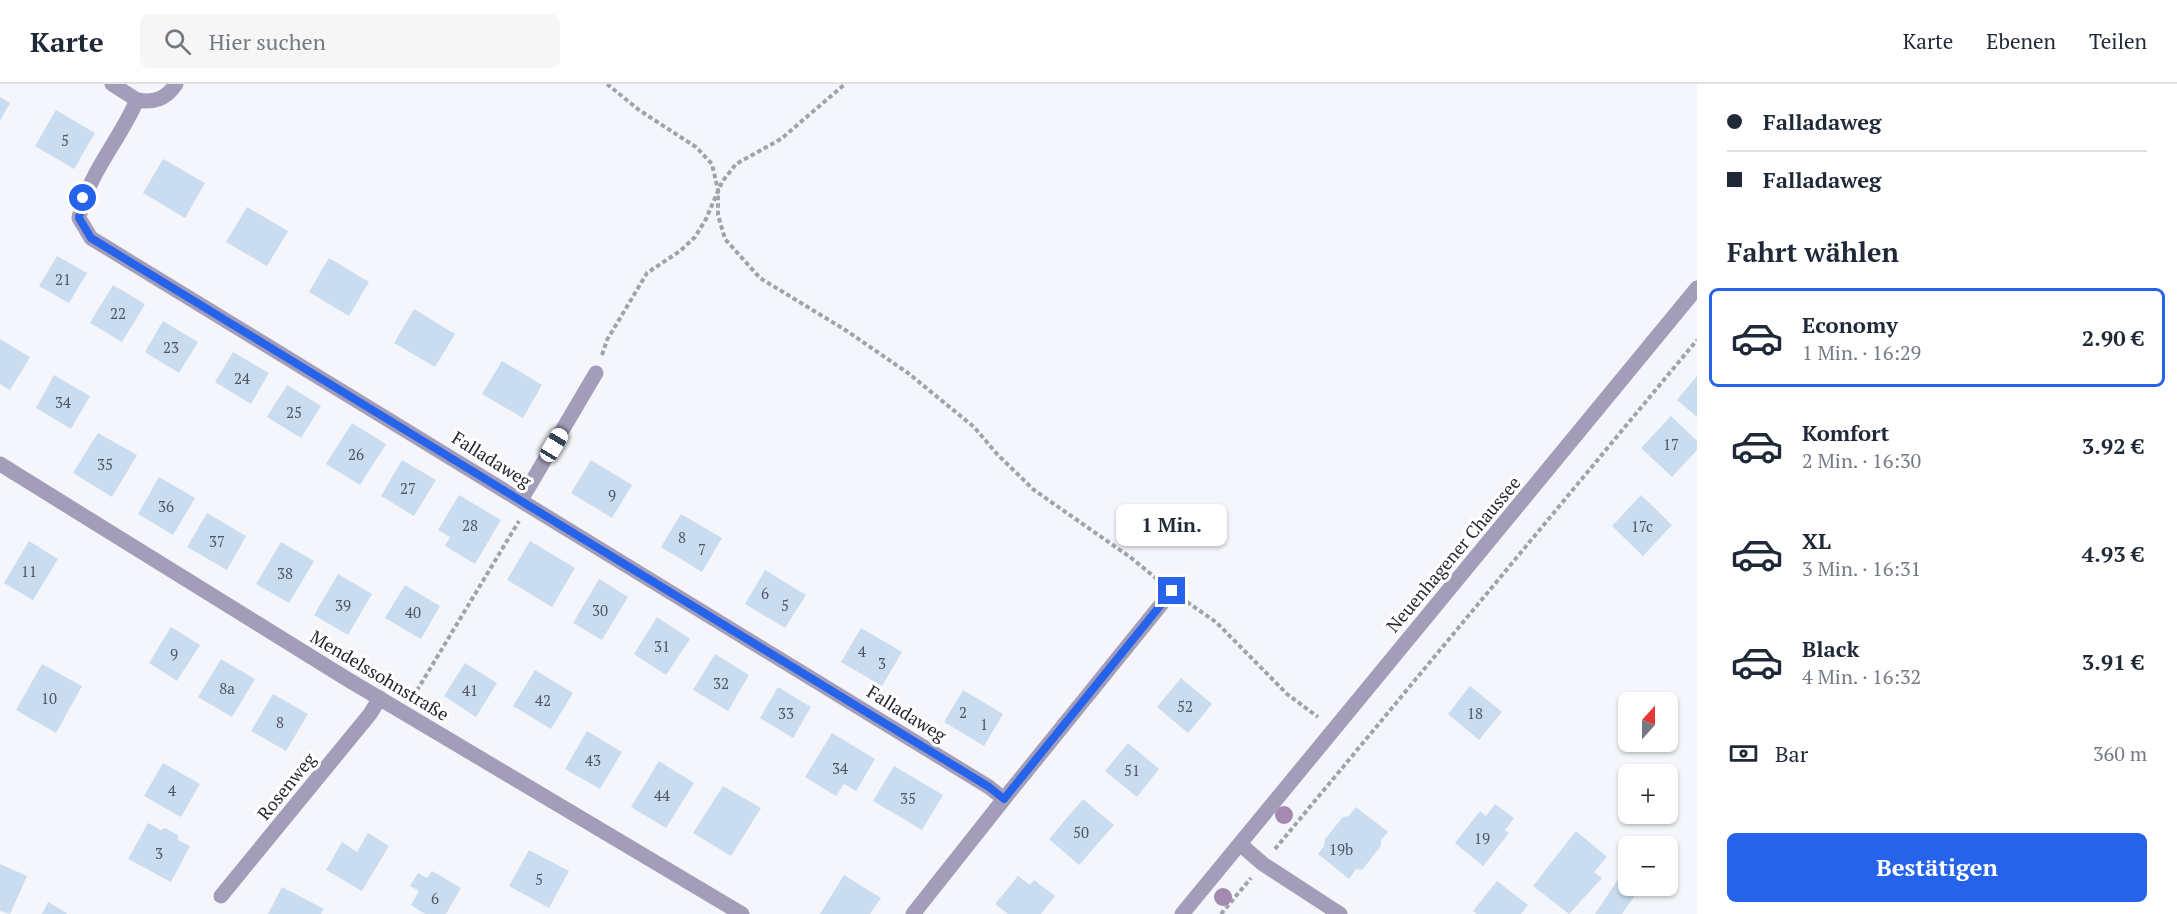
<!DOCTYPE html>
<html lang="de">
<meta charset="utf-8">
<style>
:root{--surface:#fff;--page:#f6f6f7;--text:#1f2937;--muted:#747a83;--line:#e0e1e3;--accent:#2563eb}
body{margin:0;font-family:"PT Serif",serif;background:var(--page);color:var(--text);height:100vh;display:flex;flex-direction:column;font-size:22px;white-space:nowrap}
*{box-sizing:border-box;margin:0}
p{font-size:20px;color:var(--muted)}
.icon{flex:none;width:33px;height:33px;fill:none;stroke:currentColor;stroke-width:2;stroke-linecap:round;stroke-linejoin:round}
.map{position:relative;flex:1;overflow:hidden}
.sheet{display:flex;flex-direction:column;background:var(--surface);width:480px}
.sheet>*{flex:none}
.guide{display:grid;align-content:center;height:132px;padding:0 30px;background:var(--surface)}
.needle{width:39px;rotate:21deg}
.controls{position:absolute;left:1618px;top:608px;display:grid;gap:12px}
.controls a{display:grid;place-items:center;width:60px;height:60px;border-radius:9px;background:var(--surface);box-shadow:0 2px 4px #0004;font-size:30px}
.end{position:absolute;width:27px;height:27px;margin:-14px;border:8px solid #2563eb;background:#fff;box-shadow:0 0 0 3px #fff}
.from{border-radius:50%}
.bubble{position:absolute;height:42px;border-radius:9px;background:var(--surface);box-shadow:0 2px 4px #0004;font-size:20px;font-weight:700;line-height:42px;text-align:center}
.car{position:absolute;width:18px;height:36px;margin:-18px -9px;border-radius:8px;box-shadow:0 0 4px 2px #0007;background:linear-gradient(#fff 24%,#345 0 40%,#fff 0 76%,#345 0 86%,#fff 0)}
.guide b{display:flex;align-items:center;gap:21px;height:57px;font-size:22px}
.guide b+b{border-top:2px solid var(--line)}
.guide i{width:15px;height:15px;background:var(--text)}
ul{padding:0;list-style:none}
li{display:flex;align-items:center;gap:18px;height:99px;margin:0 12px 9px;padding:0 18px;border:3px solid transparent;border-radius:9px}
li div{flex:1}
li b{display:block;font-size:22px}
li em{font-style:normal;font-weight:700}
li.selected{border-color:var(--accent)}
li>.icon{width:54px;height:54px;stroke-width:1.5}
h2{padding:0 30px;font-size:27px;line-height:72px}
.pay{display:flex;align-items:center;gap:15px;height:66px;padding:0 30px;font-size:22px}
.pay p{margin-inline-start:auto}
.cta{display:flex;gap:12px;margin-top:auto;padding:12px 30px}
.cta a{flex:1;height:69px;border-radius:9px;background:var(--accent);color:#fff;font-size:24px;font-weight:700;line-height:69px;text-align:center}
header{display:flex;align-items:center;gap:36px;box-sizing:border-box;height:84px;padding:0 30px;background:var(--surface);border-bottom:2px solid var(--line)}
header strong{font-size:28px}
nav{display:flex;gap:33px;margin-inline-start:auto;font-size:21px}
.search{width:420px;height:54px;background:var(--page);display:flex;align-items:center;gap:15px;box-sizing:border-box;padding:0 21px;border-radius:9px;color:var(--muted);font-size:22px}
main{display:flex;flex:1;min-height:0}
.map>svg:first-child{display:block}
.building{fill:#caddf0}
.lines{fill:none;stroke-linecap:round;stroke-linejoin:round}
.path{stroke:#a1a3a9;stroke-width:4;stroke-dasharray:4.5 3;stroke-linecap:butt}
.service{stroke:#a39db9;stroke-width:15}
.minor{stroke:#a39db9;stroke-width:15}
.tertiary{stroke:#a39db9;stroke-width:15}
.tree{fill:#a48ab1}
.route{stroke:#2563eb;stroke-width:8}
.labels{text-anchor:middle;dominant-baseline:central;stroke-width:6;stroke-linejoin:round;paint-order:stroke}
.number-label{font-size:15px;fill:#4f5561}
.street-label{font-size:18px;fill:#262831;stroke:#fff}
</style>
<header>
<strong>Karte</strong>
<div class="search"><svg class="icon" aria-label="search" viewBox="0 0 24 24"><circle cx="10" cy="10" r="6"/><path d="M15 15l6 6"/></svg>Hier suchen</div>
<nav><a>Karte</a><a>Ebenen</a><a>Teilen</a></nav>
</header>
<main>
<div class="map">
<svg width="1697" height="830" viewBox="0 0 1697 830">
<rect width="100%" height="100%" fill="#f4f6fb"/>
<!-- building -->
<g class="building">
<polygon points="0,13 10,19 0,37"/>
<polygon points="56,26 95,49 74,85 35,62"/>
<polygon points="163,75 205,99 185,134 143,109"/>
<polygon points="247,123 288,147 267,182 226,158"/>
<polygon points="57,172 87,189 69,219 39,202"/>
<polygon points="329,174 369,198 349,232 309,208"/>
<polygon points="113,201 145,220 122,258 90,239"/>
<polygon points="414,225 455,250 435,283 394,259"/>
<polygon points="163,237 198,258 179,289 145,268"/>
<polygon points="0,255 30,273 10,306 0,300"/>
<polygon points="233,268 269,289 251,320 215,298"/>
<polygon points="502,277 542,301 523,334 482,310"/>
<polygon points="54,291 90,312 71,345 36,324"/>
<polygon points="1697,292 1697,333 1677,316"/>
<polygon points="287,301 321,322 301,354 267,333"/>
<polygon points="1671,332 1697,357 1697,366 1672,393 1641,364"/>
<polygon points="352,339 386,360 360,401 326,380"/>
<polygon points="98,349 137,371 112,413 73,389"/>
<polygon points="402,376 436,396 414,432 381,412"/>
<polygon points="591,376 632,401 612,434 571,409"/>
<polygon points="159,393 195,414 173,451 138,430"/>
<polygon points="459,411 501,436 475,480 445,462 450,453 438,446"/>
<polygon points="1641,411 1672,441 1643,472 1612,442"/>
<polygon points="207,429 246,452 227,486 187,463"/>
<polygon points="681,430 722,454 702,488 661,463"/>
<polygon points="29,457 58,475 33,516 4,499"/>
<polygon points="530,457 575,484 552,523 507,496"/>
<polygon points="281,458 314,477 289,519 256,500"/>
<polygon points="765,486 806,511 785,544 745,520"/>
<polygon points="338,490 372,510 348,551 314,531"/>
<polygon points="599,495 628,513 602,556 573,539"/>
<polygon points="405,501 440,522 421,555 385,534"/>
<polygon points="657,533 690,555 666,591 634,570"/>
<polygon points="171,543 200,561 177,597 149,579"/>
<polygon points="861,544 902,568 882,602 841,578"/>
<polygon points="715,570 749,591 728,627 693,606"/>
<polygon points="221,575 255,595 232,633 198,613"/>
<polygon points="465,579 497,599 476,633 444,612"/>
<polygon points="42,580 82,602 56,649 16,626"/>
<polygon points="535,586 573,609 551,645 513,622"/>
<polygon points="1181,594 1212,620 1188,649 1157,623"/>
<polygon points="1470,602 1502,628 1479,656 1448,630"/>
<polygon points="778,603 811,623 793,654 760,634"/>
<polygon points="963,606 1003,630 984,662 944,638"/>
<polygon points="273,610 308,630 286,667 251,647"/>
<polygon points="587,647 622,668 600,705 565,685"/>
<polygon points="832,649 875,675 856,707 844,700 836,712 805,693"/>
<polygon points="1128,659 1159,685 1137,713 1105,687"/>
<polygon points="659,677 694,699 666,744 631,723"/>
<polygon points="163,679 200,700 181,733 144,712"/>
<polygon points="894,682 943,711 922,746 873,717"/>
<polygon points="723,702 761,724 731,772 693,749"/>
<polygon points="1083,715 1114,741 1079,781 1049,755"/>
<polygon points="1495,720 1514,734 1505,746 1509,749 1483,782 1455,759 1480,727 1486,732"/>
<polygon points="1356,723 1388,748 1381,756 1381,762 1362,786 1356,785 1349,795 1318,770 1324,762 1325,755 1343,733 1349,732"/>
<polygon points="148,739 161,746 165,744 178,751 178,756 190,762 171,798 128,775"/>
<polygon points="1576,747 1607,773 1594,788 1602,794 1569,830 1533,802"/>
<polygon points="368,749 389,762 362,807 326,786 342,758 357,768"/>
<polygon points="529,766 569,787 549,824 509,802"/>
<polygon points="1629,779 1629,801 1642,801 1622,830 1595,830"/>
<polygon points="0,780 27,792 10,830 0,827"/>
<polygon points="432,787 461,804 446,830 425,830 411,821 419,807 410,802 418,789 427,794"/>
<polygon points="844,791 881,814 870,830 820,830"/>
<polygon points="1018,792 1030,801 1034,796 1055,812 1041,830 1008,830 995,820"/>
<polygon points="1497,797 1528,821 1521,830 1477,830 1473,827"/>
<polygon points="282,803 324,825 321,830 268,830"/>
<polygon points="48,818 67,829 66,830 42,830"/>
</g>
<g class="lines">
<!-- path -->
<g class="path">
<polyline points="607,0 639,26 696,63 712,80 718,106 718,131 725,155 760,194 847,247 908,289 974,343 997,370 1034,406 1130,473 1157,495"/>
<polyline points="602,271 607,256 647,189 680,167 695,153 706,135 722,98 736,80 781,55 845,0"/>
<polyline points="1187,518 1216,538 1287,610 1318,633"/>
<polyline points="413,613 519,437"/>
<polyline points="1275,765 1697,256"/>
<polyline points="1221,830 1251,794"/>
</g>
<!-- service -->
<g class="service">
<path d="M137 16C154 19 166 15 176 0"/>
<polyline points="521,416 596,289"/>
<polyline points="1240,760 1263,780 1340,830"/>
</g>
<!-- minor -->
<g class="minor">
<path d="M112 0 137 16C120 56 87 91 79 134L91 154 989 703 1004 715"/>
<polyline points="0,380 347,595 742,830"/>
<polyline points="221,812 370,630 380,614"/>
<polyline points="913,830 1004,715 1172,507"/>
</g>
<!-- tertiary -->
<polyline class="tertiary" points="1182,830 1697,204"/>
</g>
<!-- trees -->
<g class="tree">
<circle cx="1284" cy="731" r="9"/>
<circle cx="1223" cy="813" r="9"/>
</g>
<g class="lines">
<!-- route -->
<polyline class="route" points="83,114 79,134 91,154 989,703 1004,715 1172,507"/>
</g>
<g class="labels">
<!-- number labels -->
<g class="number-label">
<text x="65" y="56">5</text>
<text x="63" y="195">21</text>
<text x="118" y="229">22</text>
<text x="171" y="263">23</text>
<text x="242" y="294">24</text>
<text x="63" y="318">34</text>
<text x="294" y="328">25</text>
<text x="1671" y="360">17</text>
<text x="356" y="370">26</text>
<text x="105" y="380">35</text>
<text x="408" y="404">27</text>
<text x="612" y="411">9</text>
<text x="166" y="422">36</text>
<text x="470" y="441">28</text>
<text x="1642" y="442">17c</text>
<text x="682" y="453">8</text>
<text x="217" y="457">37</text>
<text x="702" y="465">7</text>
<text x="29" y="487">11</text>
<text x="285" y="489">38</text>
<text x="765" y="509">6</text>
<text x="343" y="521">39</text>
<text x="785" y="521">5</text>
<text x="600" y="526">30</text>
<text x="413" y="528">40</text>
<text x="662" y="562">31</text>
<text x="862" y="567">4</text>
<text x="174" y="570">9</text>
<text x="882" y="579">3</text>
<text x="721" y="599">32</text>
<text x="227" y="604">8a</text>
<text x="470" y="606">41</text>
<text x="49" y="614">10</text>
<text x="543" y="616">42</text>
<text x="1185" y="622">52</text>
<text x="963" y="628">2</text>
<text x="786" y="629">33</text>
<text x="1475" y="629">18</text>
<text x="280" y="638">8</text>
<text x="984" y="640">1</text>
<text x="593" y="676">43</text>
<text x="840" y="684">34</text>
<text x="1132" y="686">51</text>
<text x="172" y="706">4</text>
<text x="662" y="711">44</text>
<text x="908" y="714">35</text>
<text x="1081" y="748">50</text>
<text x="1482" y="754">19</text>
<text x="1341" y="765">19b</text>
<text x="159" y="769">3</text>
<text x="539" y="795">5</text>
<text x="435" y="814">6</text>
</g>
<!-- street labels -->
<g class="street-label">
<text transform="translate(492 375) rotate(32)">Falladaweg</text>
<text transform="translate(1453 470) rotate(-50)">Neuenhagener Chaussee</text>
<text transform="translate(380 591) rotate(31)">Mendelssohnstraße</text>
<text transform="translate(907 629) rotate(32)">Falladaweg</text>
<text transform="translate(286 702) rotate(-51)">Rosenweg</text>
</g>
</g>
</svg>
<div class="controls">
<a><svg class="needle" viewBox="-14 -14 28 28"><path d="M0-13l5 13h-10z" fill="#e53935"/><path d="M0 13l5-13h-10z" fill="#747a83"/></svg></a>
<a>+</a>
<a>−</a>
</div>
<i class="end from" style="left:83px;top:114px"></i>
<i class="end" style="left:1172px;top:507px"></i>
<div class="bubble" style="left:1116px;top:420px;width:111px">1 Min.</div>
<i class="car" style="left:554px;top:361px;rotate:31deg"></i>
</div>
<section class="sheet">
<div class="guide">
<b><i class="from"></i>Falladaweg</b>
<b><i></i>Falladaweg</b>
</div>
<h2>Fahrt wählen</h2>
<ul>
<li class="selected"><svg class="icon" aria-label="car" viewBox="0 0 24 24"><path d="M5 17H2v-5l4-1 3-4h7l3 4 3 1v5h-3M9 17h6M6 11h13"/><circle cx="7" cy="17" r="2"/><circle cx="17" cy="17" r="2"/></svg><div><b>Economy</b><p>1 Min. · 16:29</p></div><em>2.90 €</em></li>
<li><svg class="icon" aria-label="car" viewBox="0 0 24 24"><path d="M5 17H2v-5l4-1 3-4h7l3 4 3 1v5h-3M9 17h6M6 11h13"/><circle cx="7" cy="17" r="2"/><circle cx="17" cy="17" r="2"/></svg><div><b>Komfort</b><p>2 Min. · 16:30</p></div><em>3.92 €</em></li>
<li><svg class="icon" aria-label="car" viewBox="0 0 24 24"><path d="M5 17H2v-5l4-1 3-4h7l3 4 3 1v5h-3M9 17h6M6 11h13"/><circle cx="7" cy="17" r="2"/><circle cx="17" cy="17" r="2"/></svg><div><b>XL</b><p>3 Min. · 16:31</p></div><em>4.93 €</em></li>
<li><svg class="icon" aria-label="car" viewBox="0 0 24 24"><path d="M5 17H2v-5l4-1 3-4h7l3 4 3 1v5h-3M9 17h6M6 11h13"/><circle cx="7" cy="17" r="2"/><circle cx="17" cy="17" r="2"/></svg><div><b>Black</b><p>4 Min. · 16:32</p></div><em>3.91 €</em></li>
</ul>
<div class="pay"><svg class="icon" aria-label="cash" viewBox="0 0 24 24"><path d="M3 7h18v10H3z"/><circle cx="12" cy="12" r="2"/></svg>Bar<p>360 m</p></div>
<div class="cta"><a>Bestätigen</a></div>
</section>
</main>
